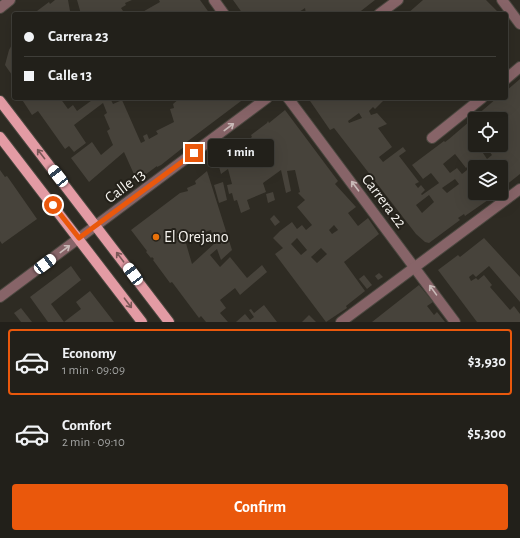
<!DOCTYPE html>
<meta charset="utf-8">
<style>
:root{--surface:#22201a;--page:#2a2823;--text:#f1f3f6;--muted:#a2a3a2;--line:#3f3e39;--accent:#ea580c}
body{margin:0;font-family:"Alegreya Sans",sans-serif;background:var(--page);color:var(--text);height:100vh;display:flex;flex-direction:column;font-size:15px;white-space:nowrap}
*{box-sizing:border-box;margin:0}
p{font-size:13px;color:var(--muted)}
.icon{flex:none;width:22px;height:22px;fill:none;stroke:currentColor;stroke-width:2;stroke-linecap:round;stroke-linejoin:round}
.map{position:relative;height:322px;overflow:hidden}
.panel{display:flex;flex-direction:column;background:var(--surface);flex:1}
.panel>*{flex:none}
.top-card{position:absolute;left:12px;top:12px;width:496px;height:88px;border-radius:4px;box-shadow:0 4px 16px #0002,0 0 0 1px var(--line);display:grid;align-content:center;height:88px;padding:0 12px;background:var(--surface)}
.buttons{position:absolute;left:468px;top:112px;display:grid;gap:8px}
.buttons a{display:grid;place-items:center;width:40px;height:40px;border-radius:4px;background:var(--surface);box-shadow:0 4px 16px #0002,0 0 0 1px var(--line);font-size:20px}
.end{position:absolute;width:18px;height:18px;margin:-9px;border:5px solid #ea580c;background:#fff;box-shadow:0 0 0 2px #fff}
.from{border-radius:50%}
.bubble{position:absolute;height:28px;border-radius:4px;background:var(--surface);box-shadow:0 4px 16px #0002,0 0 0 1px var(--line);font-size:13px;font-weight:700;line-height:28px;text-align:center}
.car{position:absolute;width:12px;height:24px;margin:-12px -6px;border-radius:5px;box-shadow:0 0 3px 1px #0007;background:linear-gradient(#fff 24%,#345 0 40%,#fff 0 76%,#345 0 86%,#fff 0)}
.top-card b{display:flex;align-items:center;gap:14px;height:38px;font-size:15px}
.top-card b+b{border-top:1px solid var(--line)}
.top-card i{width:10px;height:10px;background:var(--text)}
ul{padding:7px 0 0;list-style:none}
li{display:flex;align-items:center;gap:12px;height:66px;margin:0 8px 6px;padding:0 4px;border:2px solid transparent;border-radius:4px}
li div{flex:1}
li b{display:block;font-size:15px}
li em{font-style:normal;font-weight:700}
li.on{border-color:var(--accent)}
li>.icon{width:36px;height:36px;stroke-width:1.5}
.button{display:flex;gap:8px;margin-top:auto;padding:8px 12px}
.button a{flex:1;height:46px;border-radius:4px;background:var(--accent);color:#fff;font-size:16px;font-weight:700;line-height:46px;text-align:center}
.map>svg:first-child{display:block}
.building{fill:#47433b;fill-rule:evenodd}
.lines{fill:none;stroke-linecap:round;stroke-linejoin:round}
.minor-casing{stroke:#4a473f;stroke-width:12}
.tertiary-casing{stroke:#4a473f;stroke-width:12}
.primary-casing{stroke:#4a473f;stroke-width:12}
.minor{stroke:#876468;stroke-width:10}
.tertiary{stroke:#876468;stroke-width:10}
.primary{stroke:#e39ba4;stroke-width:10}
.oneway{stroke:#c9bab8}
.oneway2{stroke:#7a5858}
.route{stroke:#ea580c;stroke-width:5}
.food-dot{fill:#e8710a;stroke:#24211a;stroke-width:1.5}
.labels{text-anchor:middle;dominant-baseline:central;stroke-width:4;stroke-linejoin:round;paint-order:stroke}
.street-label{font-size:16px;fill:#f5f3ee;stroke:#24211a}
.poi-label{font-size:16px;fill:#f5f3ee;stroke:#24211a;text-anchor:start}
</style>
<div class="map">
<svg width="520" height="322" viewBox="0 0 520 322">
<rect width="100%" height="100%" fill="#2e2b23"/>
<!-- building -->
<g class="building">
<polygon points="55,0 68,0 70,11 66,14 33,14 49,2 50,4"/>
<polygon points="77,0 132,0 125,3 126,5 121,8 125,14 81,14"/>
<polygon points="159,0 200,0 210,14 139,14 160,2"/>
<polygon points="233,0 375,0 357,14 306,14 305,8 296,14 243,14"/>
<polygon points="423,0 486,0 497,11 497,14 444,14 442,11 437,14 407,14"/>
<polygon points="14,41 14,78 5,65 9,50"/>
<path d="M520 79V174L501 189V167H475V193H498L465 216 464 214 458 218 460 220 429 243 425 242 416 234 334 128 330 130 308 98H383L381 99 383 101 375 109 373 107 369 111 371 115 377 113 387 124 378 128 392 147 379 157 383 162 403 147 406 151 399 156 419 182 415 184 418 188 421 185 425 190 421 194 422 195 439 183 431 173 423 179 412 165 444 141 445 142 449 139 497 98H506V91ZM359 113 362 118 349 123 348 121ZM475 119H501V131L504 128 507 133 501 138V145H475ZM485 146 492 155 487 159 481 150ZM455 154 466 168 471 164 472 166 462 174 457 168 450 173 443 164ZM455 179 459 184 447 193 442 188ZM429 195 434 202 422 213 416 205Z"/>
<polygon points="21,98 60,98 68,109 73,105 77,111 95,98 110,98 113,104 122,100 141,143 145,141 143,136 147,134 149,139 158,134 156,131 174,122 170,109 174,108 173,104 180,98 245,98 184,144 185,146 161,165 157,167 157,166 137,181 124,152 89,182 71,158 92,142 101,155 113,145 107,131 110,129 104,115 107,113 103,103 74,125 86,143 74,152 69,146 65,149 38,111 32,115"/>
<path d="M285 110 338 181 335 184 356 207 348 213 358 226 368 218 379 234 344 262 365 291 346 306 347 308 326 322 275 254 283 248 273 238 280 231 292 222 297 229 302 225 306 230 312 225 297 207 305 200 298 193 300 192 295 170 287 171 291 191 286 193 281 170 263 183 266 192 247 200 250 209 241 213 237 200 234 201 232 193 229 194 227 185 232 184 228 169 221 174 218 163 252 137 251 135 267 123 268 121 269 123ZM334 225 338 230 332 234 329 230ZM297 238 307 250 301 255 291 244ZM321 248 327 254 317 263 311 257Z"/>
<polygon points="0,170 5,177 7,176 37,219 2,244 0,241"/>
<path d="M207 171 232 250 221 260 217 249 210 255 220 267 230 257 247 278 262 265 267 272 240 295 235 288 220 300 226 308 220 313 228 322H206L201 316 199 318 172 282 170 283 153 260 154 259 152 257 151 258 146 252 147 251 131 230 180 193 188 191 187 188 196 184 195 181ZM211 230 215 243 192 264 185 240 192 234 195 242 203 239 201 233Z"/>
<polygon points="223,182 227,200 219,203 214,185"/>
<polygon points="273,192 275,200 268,203 266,194"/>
<polygon points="274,215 280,222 275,226 270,219"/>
<polygon points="484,238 520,277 520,302 489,266 476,277 473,274 469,277 471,281 476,278 478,280 484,275 492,285 490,287 510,310 514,306 520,314 520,322 477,322 438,270 458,255 460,257"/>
<polygon points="71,266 81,280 51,304 64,322 81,309 76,302 90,291 114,322 48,322 30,297"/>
<polygon points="379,273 383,277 378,280 375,276"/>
<polygon points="364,275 372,285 367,289 359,279"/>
<polygon points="419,285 433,302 427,306 434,315 437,312 445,322 372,322"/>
<polygon points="264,305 277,322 236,322 245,314 250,320 254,317 249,310 251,309 254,313"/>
<polygon points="21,308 32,322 21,322 14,313"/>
<polygon points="309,315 316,322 302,322"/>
</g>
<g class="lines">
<defs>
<g id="minor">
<polyline points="214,0 224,14"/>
<polyline points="502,0 520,24"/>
<polyline points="506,79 520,67"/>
<polyline points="288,98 455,322"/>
<polyline points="432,138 482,98"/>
<polyline points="341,322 520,189"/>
</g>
<g id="tertiary">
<polyline points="0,8 10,0"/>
<polyline points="379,14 398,0"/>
<polyline points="0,297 267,98"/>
</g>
<g id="primary">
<polyline points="0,101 169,322"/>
<polyline points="0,137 142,322"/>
</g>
</defs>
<!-- minor casing -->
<use href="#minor" class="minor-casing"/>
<!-- tertiary casing -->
<use href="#tertiary" class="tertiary-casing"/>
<!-- primary casing -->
<use href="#primary" class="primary-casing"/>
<!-- minor -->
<use href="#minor" class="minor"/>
<!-- tertiary -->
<use href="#tertiary" class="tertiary"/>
<!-- primary -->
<use href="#primary" class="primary"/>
</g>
<!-- one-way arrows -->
<defs><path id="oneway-shaft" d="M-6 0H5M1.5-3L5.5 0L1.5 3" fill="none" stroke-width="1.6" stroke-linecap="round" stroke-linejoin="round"/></defs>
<g class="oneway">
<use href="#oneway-shaft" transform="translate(229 127) rotate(-37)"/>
<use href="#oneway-shaft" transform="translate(355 186) rotate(-127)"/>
<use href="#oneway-shaft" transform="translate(65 249) rotate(-37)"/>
<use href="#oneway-shaft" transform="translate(433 290) rotate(-126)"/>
</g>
<g class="oneway2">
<use href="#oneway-shaft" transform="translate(41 154) rotate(-128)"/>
<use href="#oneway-shaft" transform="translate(120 257) rotate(-127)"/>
<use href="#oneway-shaft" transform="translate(128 303) rotate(53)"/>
</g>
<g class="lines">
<!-- route -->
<polyline class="route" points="53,205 79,238 194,153"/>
</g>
<!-- markers -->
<circle class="food-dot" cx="156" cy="237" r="4"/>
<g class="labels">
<!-- street labels -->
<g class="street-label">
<text transform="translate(125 186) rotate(-37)">Calle 13</text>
<text transform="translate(384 201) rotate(53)">Carrera 22</text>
</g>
<!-- poi labels -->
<g class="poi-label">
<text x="164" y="237">El Orejano</text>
</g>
</g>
</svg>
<div class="buttons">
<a><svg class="icon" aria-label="locate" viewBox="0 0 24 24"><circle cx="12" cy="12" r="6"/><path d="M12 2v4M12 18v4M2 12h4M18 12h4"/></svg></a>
<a><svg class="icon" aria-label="layers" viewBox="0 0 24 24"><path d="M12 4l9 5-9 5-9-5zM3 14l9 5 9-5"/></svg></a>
</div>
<i class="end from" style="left:53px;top:205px"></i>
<i class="end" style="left:194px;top:153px"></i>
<div class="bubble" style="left:208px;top:139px;width:66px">1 min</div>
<i class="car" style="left:58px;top:176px;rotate:322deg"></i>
<i class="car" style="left:45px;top:264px;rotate:53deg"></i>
<i class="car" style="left:133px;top:274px;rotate:323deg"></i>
<div class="top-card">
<b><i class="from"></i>Carrera 23</b>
<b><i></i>Calle 13</b>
</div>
</div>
<section class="panel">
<ul>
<li class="on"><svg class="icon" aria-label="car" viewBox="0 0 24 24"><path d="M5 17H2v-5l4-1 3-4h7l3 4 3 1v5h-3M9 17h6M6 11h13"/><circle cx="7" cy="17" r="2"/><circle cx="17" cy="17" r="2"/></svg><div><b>Economy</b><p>1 min · 09:09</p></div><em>$3,930</em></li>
<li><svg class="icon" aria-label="car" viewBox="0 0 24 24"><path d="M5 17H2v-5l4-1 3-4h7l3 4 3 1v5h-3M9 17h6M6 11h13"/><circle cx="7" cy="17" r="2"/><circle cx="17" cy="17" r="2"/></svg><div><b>Comfort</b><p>2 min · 09:10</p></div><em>$5,300</em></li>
</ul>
<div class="button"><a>Confirm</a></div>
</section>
